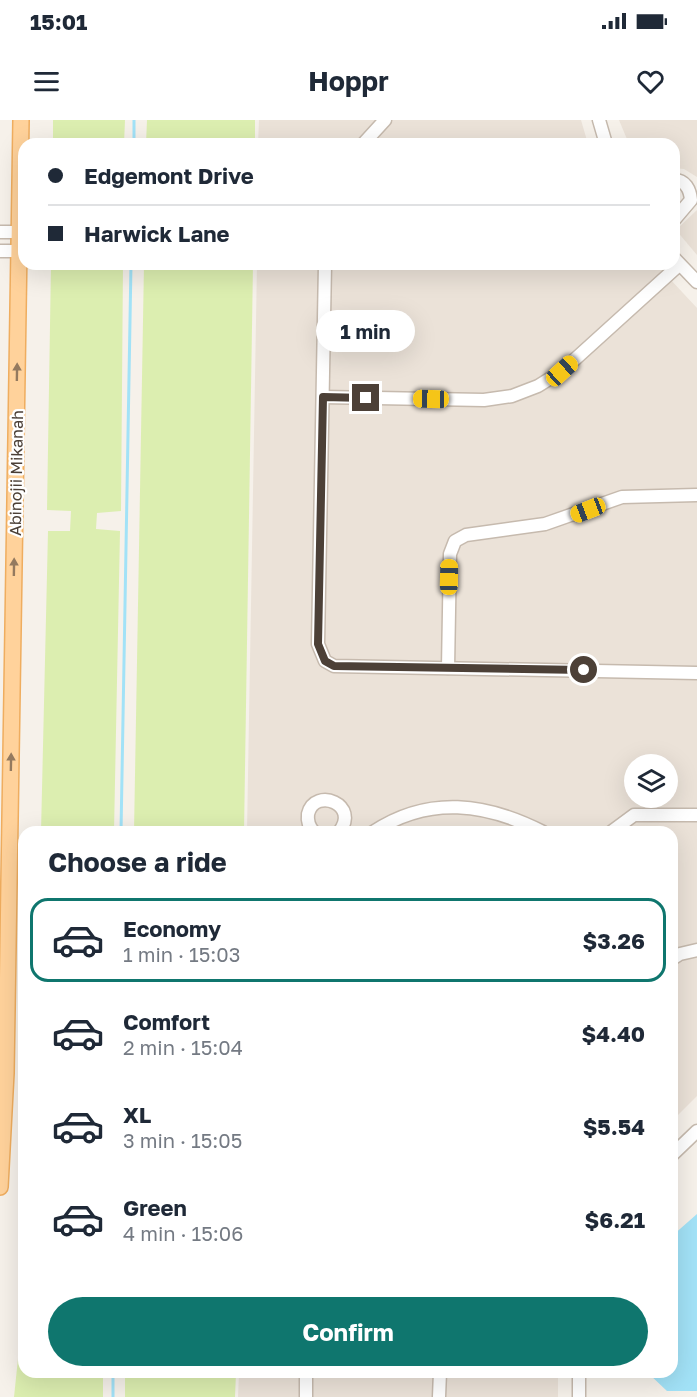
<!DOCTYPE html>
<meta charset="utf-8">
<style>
:root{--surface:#fff;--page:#f2f2f3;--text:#1f2937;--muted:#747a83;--line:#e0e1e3;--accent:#0f766e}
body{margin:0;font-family:"Golos Text",sans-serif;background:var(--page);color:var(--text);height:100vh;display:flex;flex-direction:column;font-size:22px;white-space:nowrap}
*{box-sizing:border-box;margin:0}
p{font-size:20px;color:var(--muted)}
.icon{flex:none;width:33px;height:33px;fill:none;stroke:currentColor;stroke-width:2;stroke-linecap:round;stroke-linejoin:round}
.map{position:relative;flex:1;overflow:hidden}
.panel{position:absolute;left:18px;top:706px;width:660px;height:552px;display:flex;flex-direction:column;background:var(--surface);border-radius:18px;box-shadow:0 6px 24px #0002}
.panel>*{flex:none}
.banner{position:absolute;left:18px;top:18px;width:662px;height:132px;border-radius:18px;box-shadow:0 6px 24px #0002;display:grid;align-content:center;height:132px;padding:0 30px;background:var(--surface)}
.tools{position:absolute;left:624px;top:634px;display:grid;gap:12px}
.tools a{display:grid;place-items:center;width:54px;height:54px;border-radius:50%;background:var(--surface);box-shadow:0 6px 24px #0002;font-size:30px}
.end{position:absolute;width:27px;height:27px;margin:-14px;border:8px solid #4c4037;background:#fff;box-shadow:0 0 0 3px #fff}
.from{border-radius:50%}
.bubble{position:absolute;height:42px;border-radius:21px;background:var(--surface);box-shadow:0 6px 24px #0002;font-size:20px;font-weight:700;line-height:42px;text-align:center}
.car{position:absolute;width:18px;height:36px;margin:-18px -9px;border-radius:8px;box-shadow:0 0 4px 2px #0007;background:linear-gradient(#f5c518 24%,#345 0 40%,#f5c518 0 76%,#345 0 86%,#f5c518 0)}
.banner b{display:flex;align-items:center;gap:21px;height:57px;font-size:22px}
.banner b+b{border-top:2px solid var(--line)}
.banner i{width:15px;height:15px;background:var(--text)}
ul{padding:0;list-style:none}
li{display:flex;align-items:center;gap:18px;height:84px;margin:0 12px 9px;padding:0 18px;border:3px solid transparent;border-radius:18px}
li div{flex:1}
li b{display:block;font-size:22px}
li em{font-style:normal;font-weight:700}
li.on{border-color:var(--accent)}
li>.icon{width:54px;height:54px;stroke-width:1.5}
h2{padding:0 30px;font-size:27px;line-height:72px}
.primary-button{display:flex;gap:12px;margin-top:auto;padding:12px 30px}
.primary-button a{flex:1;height:69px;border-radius:36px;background:var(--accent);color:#fff;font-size:24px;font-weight:700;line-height:69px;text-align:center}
.status{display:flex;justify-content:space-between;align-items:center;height:42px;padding:0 30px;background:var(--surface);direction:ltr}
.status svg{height:16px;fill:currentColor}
header{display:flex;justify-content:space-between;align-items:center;height:78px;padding:0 30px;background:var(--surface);font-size:27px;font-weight:700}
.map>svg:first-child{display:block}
.residential{fill:#ebe2d8;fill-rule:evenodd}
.green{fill:#dceeb0}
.water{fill:#a2e2f7}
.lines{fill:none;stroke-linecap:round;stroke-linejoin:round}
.stream{stroke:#a2e2f7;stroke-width:3}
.minor-casing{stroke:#c6baae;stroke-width:15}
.major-casing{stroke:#efad5f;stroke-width:18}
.minor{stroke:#fff;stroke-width:12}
.major{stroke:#ffd29b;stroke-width:15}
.oneway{fill:#947a5f}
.route{stroke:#4c4037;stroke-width:8}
.labels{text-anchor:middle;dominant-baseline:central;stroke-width:4.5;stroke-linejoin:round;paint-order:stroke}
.street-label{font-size:16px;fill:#4c4037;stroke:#fff}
</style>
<div class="status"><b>15:01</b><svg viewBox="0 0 49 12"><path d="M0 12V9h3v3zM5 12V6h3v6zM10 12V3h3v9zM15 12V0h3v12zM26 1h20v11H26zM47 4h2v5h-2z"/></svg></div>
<header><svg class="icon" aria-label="menu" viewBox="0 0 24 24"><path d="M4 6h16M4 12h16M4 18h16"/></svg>Hoppr<svg class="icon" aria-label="heart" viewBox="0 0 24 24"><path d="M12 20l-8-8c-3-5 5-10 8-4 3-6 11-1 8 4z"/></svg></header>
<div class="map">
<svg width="697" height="1277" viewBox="0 0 697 1277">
<rect width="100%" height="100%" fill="#f6f1ea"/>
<!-- residential -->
<g class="residential">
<polygon points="259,0 581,0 588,24 258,24"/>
<polygon points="619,0 697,0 697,57 684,49 674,48 674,24 629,24"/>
<polygon points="697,90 697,135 676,110"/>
<path d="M257 144H656L697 188V976L672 1001V712H247ZM634 645H668V678H634Z"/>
<polygon points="239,1253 558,1253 558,1277 238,1277"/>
</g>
<!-- green -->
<g class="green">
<polygon points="53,0 125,0 124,24 53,24"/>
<polygon points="147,0 255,0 255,24 146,24"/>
<polygon points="51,144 123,144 121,391 97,393 96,409 120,411 114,712 41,712 48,411 70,411 71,391 47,390"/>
<polygon points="144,144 253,144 244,712 134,712"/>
<polygon points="24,1181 24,1252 103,1253 103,1277 14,1277"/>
<polygon points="125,1253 236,1253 235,1277 125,1277"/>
</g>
<!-- water -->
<polygon class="water" points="697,1094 697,1271 667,1271 648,1253 672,1252 672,1116"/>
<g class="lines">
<!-- stream -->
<g class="stream">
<polyline points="134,24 134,0"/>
<polyline points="121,712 131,144"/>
<polyline points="113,1277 113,1252"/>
</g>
<defs>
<g id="minor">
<polyline points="599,0 606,24"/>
<polyline points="363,24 385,0"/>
<path d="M674 60C685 60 690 69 691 80L674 100"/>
<polyline points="0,112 20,112"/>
<polyline points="0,131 19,131"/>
<polyline points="674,138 697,162"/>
<polyline points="325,144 318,524 325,541 334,546 697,553"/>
<polyline points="323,277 484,280 512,276 538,266 562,251 679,145"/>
<polyline points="448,548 450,434 455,421 466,415 545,404 622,377 697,375"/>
<path d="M314 712C309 707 307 702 308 694 315 666 361 685 339 712"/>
<path d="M373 712C429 675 486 683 543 712"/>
<polyline points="611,712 634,695 697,695"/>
<polyline points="672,839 680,834 697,830"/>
<polyline points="672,1035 697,1011"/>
<polyline points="306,1277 306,1252"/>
<polyline points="439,1277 440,1252"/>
<polyline points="579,1277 579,1252"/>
</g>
<polyline id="major" points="0,1067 6,953 21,0"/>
</defs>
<!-- minor casing -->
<use href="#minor" class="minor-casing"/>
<!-- major casing -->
<use href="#major" class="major-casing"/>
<!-- minor -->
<use href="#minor" class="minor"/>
<!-- major -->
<use href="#major" class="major"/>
</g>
<!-- one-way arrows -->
<defs><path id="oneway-solid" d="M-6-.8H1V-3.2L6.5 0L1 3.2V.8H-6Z" transform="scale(1.5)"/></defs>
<g class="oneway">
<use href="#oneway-solid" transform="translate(17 252) rotate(-89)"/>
<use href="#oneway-solid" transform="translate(14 447) rotate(-89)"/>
<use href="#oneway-solid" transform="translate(11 642) rotate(-89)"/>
</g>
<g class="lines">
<!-- route -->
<polyline class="route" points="366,278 323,277 318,524 325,541 334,546 584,550"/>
</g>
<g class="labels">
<!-- street labels -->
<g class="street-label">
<text transform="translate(16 353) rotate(-89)">Abinojii Mikanah</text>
</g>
</g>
</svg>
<div class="tools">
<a><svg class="icon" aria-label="layers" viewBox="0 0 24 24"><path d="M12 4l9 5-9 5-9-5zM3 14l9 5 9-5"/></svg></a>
</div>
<i class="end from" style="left:584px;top:550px"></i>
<i class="end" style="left:366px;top:278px"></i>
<div class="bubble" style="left:316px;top:190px;width:99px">1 min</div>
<i class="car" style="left:562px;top:251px;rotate:48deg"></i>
<i class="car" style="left:431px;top:279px;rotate:271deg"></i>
<i class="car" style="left:588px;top:390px;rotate:249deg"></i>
<i class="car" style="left:449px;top:457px;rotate:1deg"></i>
<div class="banner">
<b><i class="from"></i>Edgemont Drive</b>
<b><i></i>Harwick Lane</b>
</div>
<section class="panel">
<h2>Choose a ride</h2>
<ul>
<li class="on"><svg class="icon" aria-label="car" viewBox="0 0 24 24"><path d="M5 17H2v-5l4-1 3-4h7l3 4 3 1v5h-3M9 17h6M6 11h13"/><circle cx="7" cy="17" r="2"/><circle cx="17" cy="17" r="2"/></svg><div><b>Economy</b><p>1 min · 15:03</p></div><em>$3.26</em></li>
<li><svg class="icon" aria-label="car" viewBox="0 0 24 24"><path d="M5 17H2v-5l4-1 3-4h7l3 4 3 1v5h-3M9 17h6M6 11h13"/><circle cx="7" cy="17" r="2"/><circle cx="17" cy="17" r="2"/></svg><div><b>Comfort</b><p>2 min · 15:04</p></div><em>$4.40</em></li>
<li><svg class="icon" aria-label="car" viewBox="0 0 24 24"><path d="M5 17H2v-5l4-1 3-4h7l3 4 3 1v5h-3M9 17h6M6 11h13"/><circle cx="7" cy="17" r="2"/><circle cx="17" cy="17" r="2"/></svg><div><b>XL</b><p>3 min · 15:05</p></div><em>$5.54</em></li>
<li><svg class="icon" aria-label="car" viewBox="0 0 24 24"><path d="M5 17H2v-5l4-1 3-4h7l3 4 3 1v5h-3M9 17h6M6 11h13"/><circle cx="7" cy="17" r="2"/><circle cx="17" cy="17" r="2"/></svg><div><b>Green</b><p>4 min · 15:06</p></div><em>$6.21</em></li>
</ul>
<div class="primary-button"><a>Confirm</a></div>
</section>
</div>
